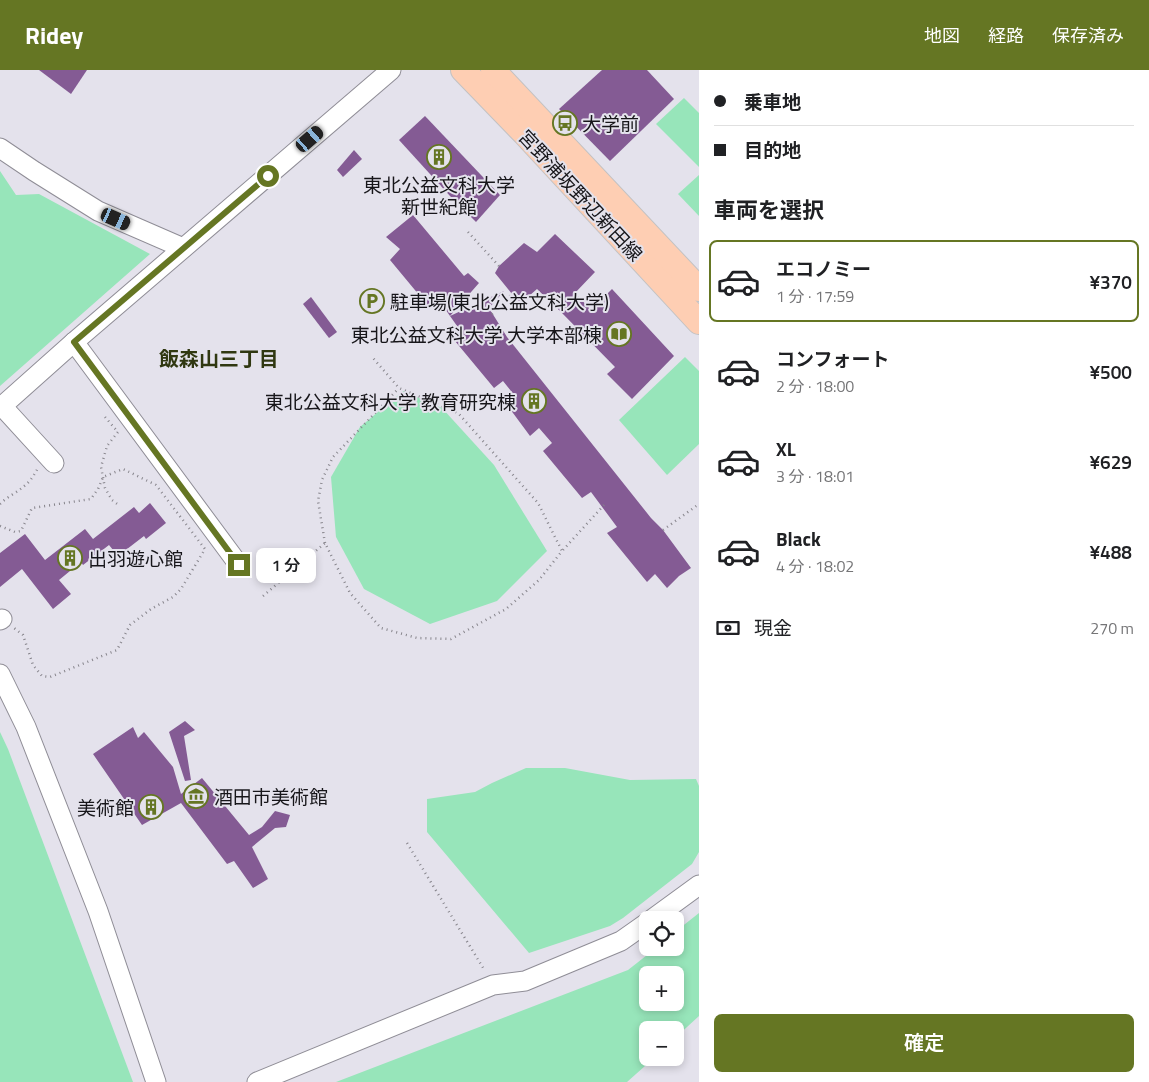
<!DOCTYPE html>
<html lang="ja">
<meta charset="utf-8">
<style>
:root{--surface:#fff;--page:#f2f2f2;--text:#202124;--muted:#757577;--line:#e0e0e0;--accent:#657623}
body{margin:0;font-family:"Titillium Web","Noto Sans JP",sans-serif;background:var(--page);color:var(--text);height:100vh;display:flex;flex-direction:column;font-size:19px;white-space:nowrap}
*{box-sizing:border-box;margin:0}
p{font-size:16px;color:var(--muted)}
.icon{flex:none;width:28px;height:28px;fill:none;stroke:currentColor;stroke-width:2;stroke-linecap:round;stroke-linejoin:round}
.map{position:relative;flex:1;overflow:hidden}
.details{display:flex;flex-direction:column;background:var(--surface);width:450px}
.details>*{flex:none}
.hud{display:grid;align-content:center;height:110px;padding:0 15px;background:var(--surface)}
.controls{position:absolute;left:639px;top:841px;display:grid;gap:10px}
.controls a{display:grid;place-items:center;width:45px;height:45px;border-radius:8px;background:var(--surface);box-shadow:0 2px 8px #0003;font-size:25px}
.end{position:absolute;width:22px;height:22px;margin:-11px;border:6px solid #657623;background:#fff;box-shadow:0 0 0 2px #fff}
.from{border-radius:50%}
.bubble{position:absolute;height:35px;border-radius:8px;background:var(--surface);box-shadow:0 2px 8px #0003;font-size:16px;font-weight:600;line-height:35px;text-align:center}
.car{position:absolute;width:15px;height:30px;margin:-15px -8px;border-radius:6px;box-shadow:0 0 4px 1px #0007;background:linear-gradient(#222 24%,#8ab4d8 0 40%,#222 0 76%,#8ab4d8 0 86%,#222 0)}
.hud b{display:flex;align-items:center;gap:18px;height:48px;font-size:19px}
.hud b+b{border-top:1px solid var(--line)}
.hud i{width:12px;height:12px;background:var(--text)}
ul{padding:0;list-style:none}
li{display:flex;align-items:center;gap:15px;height:82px;margin:0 10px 8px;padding:0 5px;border:2px solid transparent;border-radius:8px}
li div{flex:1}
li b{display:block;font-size:19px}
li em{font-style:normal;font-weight:600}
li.on{border-color:var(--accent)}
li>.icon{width:45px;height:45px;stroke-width:1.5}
h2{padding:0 15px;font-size:22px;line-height:60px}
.pay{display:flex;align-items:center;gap:12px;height:55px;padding:0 15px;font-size:19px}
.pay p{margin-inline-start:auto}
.button{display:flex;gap:10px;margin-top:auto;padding:10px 15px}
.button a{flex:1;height:58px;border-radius:8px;background:var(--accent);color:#fff;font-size:20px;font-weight:600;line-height:58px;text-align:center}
header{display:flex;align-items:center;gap:30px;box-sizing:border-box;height:70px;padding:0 25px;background:var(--accent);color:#fff}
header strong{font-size:24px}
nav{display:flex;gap:28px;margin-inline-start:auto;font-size:18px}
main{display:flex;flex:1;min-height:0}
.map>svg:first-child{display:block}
.green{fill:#97e5ba;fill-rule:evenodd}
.building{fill:#845b94}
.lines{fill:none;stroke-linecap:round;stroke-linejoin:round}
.minor-casing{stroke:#8f8d96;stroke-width:21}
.major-casing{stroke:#c3c2c3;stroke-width:26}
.path{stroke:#87858c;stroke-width:2.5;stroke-dasharray:1 4;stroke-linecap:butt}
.minor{stroke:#fff;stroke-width:19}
.major{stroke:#feceb3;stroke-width:24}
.route{stroke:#657623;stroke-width:6}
.labels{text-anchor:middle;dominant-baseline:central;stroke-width:4;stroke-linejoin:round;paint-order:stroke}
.poi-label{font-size:19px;fill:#17161a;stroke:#e4e2ec;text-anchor:start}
.street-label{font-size:19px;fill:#17161a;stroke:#e4e2ec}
.neighbourhood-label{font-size:20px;font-weight:bold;fill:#303811;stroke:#e4e2ec}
</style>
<header>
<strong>Ridey</strong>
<nav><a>地図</a><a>経路</a><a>保存済み</a></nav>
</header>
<main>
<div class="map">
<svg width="699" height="1012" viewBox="0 0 699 1012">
<rect width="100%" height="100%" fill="#e4e2ec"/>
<!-- green -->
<g class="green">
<polygon points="684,28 699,43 699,97 656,54"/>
<polygon points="0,101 16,125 39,124 150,184 0,316"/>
<polygon points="699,105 699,146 678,124"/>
<polygon points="685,287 699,301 699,374 667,405 619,350"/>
<polygon points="403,321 442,338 494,395 547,481 497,531 430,554 364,519 336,467 331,407 360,357"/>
<polygon points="0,662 8,679 133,1012 0,1012"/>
<polygon points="526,698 565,698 630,710 696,709 699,716 699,782 692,794 623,848 610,856 529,883 427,762 427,729 475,722 492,713"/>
<path d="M699 843V946L675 968V960H648V988H654L627 1012H336L628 900 656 878H675V862ZM648 905H675V932H648Z"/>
</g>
<!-- building -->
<g class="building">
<polygon points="39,0 87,0 71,24"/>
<polygon points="602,0 647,0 674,29 610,91 559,39"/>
<polygon points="425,46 500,125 476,152 450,126 399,70"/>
<polygon points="354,80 362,89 343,107 337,100"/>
<polygon points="413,145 464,206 468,203 479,213 450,246 439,230 429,237 390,190 400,179 386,167"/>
<polygon points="555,164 595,202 575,223 591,240 612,219 674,286 632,329 607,304 615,297 562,243 537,219 521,233 512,224 495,203 499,196 524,173 537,182"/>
<polygon points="504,221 489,238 507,267 651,448 663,460 691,498 679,506 667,518 655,504 647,512 607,463 617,457 591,422 582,428 543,381 552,373 539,358 530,366 507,335 515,326 503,311 494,318 455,271 462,263 450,246"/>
<polygon points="311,227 337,262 329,268 303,234"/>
<polygon points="150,433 166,453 146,469 144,466 118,486 109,475 83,495 81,492 59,510 71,524 53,539 22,499 0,517 0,483 25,464 45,490 85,459 93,469 134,437 139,443"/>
<polygon points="185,651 195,660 184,666 191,710 185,711 169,662"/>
<polygon points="133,657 138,668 144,662 173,697 181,724 202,708 249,765 262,757 275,741 290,745 286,757 275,758 252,777 268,809 253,818 234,791 227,794 181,733 142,755 93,684"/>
</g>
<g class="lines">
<defs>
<g id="minor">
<polyline points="0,78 34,101 98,141 183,178"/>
<polyline points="74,272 239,495"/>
<polyline points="2,336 54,393"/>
<polyline points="0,338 74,272 391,0"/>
<polyline points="0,550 2,549"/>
<polyline points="0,604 26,657 98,841 156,1012"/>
<polyline points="651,850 699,815"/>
<polyline points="257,1012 493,915 525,911 621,871 648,852"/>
</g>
<g id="major">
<polyline points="463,0 525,64 699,252"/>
<polyline points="493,0 699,219"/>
</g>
</defs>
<!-- minor casing -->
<use href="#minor" class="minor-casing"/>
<!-- major casing -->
<use href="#major" class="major-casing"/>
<!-- path -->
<g class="path">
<polyline points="468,162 499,196"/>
<polyline points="492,244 512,224"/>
<polyline points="105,347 118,362 107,376 101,397 105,418 112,430 120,436"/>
<path d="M0 434C7 427 16 423 23 417 30 412 34 405 38 398"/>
<polyline points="0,456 15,462 21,461 32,438 91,429 98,419 103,407 123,399 156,415 205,479 181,519 173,527 151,539 130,555 117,580 50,607 42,606 33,595 23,565 14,558"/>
<polyline points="663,460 699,434"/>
<polyline points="325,473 318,431 322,410 333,387 399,318"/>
<polyline points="563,480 604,435"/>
<polyline points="263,526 325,473 350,523 381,558 417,568 451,569 506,539 539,510 562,481 538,433 458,343 399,318 373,288"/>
<polyline points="407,773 485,901"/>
</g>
<!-- minor -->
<use href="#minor" class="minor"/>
<!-- major -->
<use href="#major" class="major"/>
</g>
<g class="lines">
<!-- route -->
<polyline class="route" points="239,495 74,272 268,106"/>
</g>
<!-- icons -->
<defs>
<symbol id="bus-ring" viewBox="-11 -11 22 22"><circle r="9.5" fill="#e4e2ec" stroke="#657623" stroke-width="1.5"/><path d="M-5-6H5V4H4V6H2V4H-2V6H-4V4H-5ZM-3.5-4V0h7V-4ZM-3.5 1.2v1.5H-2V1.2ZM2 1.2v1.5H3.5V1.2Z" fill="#657623"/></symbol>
<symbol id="building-ring" viewBox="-11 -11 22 22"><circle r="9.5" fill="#e4e2ec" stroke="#657623" stroke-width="1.5"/><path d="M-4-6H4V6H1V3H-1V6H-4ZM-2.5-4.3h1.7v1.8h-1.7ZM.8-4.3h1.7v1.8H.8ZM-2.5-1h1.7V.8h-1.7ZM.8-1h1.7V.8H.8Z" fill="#657623"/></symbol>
<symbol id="parking-ring" viewBox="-11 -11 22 22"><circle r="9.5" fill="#e4e2ec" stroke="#657623" stroke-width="1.5"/><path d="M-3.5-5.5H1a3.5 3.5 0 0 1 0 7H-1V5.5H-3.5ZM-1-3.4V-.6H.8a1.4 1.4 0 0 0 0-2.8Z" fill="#657623"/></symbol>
<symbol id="library-ring" viewBox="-11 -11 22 22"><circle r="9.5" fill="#e4e2ec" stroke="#657623" stroke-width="1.5"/><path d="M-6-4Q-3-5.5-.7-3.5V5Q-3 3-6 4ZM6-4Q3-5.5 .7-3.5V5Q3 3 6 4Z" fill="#657623"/></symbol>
<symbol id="museum-ring" viewBox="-11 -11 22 22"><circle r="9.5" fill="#e4e2ec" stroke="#657623" stroke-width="1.5"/><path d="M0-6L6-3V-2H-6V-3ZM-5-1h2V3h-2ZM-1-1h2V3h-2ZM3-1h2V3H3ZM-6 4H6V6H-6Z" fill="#657623"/></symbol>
</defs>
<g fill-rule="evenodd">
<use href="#bus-ring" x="551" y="39" width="28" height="28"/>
<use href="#building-ring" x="425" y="73" width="28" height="28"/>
<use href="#parking-ring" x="358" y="217" width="28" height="28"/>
<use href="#library-ring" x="605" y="250" width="28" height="28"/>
<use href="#building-ring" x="520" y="317" width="28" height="28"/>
<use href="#building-ring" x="56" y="474" width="28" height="28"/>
<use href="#museum-ring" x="182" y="712" width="28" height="28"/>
<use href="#building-ring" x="137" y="723" width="28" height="28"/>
</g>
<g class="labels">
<!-- poi labels -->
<g class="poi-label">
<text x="582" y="53">大学前</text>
<text x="439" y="114" text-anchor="middle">東北公益文科大学<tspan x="439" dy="22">新世紀館</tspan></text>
<text x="390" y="231">駐車場(東北公益文科大学)</text>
<text x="602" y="264" text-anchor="end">東北公益文科大学 大学本部棟</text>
<text x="516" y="331" text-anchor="end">東北公益文科大学 教育研究棟</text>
<text x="88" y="488">出羽遊心館</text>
<text x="214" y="726">酒田市美術館</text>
<text x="134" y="737" text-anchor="end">美術館</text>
</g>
<!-- street labels -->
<g class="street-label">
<text transform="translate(581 125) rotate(47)">宮野浦坂野辺新田線</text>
</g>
<!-- neighbourhood labels -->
<g class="neighbourhood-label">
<text x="219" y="288">飯森山三丁目</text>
</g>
</g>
</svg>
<div class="controls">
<a><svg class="icon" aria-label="locate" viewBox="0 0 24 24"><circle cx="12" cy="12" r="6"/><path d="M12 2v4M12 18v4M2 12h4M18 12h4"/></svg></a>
<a>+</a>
<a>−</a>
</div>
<i class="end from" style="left:268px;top:106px"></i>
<i class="end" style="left:239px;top:495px"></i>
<div class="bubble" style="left:256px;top:478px;width:60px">1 分</div>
<i class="car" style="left:310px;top:69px;rotate:49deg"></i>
<i class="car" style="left:116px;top:149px;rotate:114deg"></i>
</div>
<section class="details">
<div class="hud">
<b><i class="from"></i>乗車地</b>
<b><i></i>目的地</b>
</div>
<h2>車両を選択</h2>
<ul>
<li class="on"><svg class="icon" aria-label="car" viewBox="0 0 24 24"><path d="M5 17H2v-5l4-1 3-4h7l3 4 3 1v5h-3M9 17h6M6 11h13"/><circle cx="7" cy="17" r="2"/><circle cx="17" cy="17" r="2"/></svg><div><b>エコノミー</b><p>1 分 · 17:59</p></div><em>¥370</em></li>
<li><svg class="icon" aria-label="car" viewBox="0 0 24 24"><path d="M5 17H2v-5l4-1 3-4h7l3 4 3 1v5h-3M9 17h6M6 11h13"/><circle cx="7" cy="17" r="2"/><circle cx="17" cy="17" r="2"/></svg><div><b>コンフォート</b><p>2 分 · 18:00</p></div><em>¥500</em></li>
<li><svg class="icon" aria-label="car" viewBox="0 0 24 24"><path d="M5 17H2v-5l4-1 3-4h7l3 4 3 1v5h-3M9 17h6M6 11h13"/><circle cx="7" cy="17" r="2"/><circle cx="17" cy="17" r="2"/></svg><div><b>XL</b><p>3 分 · 18:01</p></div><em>¥629</em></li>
<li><svg class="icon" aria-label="car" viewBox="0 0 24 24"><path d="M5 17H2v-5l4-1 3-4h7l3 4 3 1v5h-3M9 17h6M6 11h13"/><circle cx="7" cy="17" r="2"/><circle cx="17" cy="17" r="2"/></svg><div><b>Black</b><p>4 分 · 18:02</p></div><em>¥488</em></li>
</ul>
<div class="pay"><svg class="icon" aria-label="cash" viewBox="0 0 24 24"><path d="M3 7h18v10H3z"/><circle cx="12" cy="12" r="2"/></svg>現金<p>270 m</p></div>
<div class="button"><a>確定</a></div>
</section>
</main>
